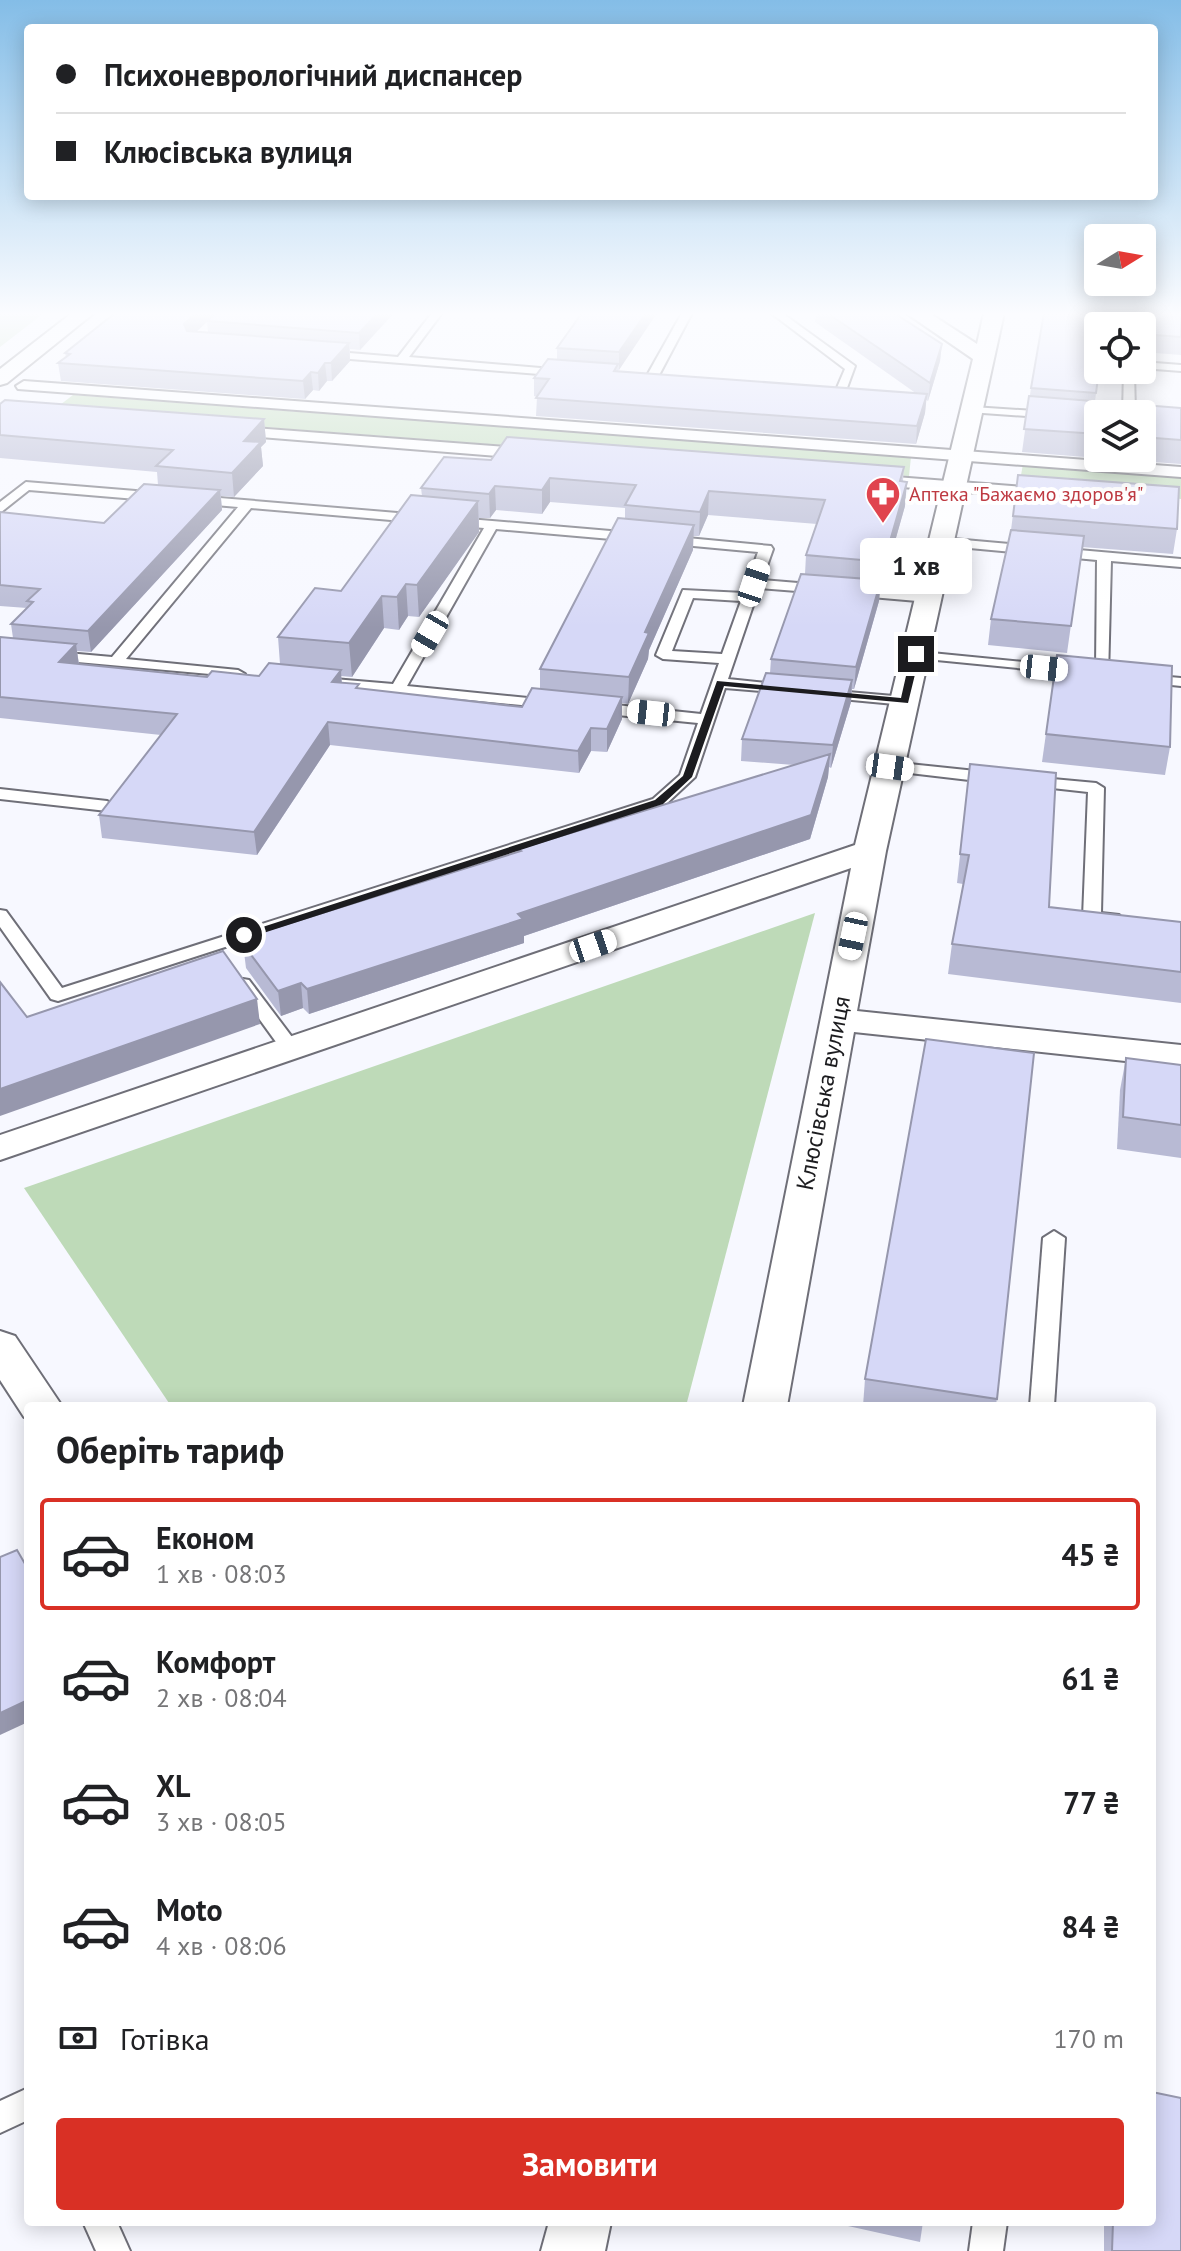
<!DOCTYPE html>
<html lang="uk">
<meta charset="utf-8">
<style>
:root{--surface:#fff;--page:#f2f2f2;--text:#202124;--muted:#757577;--line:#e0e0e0;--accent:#d93025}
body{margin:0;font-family:"PT Sans",sans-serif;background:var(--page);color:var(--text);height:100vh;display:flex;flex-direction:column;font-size:30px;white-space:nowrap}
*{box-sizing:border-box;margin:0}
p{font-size:26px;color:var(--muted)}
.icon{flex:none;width:44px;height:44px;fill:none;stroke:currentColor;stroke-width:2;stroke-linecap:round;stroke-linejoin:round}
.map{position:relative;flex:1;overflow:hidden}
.details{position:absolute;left:24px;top:1402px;width:1132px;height:824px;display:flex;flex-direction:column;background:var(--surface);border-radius:8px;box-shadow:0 4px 20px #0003}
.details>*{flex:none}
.guide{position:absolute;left:24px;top:24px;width:1134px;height:176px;border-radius:8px;box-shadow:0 4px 20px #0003;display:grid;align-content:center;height:176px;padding:0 32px;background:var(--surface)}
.needle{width:52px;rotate:79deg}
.fabs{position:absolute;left:1084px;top:224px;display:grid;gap:16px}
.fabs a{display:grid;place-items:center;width:72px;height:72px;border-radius:8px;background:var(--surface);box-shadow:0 4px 20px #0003;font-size:40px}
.end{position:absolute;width:36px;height:36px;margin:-18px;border:10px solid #1c1c1f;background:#fff;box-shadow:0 0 0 4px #fff}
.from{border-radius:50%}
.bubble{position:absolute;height:56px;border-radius:8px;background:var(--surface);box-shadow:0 4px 20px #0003;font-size:26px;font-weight:700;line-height:56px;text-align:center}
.car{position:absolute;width:24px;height:48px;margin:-24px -12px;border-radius:10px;box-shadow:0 0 6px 2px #0007;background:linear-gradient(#fff 24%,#345 0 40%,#fff 0 76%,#345 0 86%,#fff 0)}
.guide b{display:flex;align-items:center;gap:28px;height:76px;font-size:30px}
.guide b+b{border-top:2px solid var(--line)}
.guide i{width:20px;height:20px;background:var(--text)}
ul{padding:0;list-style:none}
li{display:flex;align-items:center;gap:24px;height:112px;margin:0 16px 12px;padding:0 16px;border:4px solid transparent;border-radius:8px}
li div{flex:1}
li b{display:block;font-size:30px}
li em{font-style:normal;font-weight:700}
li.selected{border-color:var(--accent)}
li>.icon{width:72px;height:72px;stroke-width:1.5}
h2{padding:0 32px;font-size:36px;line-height:96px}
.pay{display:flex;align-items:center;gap:20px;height:88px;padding:0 32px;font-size:30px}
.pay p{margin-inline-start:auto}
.primary-button{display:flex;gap:16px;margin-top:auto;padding:16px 32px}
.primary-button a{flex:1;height:92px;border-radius:8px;background:var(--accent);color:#fff;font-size:32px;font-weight:700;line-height:92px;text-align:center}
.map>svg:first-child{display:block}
.green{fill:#bedab8}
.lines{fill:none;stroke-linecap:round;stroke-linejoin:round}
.service-casing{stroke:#6f6f78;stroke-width:4}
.pedestrian-casing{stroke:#6f6f78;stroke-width:4}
.minor-casing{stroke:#6f6f78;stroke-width:4}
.service{fill:#fff;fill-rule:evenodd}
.pedestrian{fill:#fff;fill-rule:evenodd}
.minor{fill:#fff;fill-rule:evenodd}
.wall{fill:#b8bad4;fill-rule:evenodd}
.shaded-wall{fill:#9697ad}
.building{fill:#d6d8f7;stroke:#9697ad;stroke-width:2}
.route{fill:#1c1c1f}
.labels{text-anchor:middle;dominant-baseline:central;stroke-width:8;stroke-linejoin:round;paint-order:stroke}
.far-health-label{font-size:20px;fill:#be3a42;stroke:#fff;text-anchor:start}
.street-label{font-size:24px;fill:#1c1c1f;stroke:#fff}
</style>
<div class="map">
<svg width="1181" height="2251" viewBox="0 0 1181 2251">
<rect width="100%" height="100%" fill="#f7f8ff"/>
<!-- green -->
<g class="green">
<polygon points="0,313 44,313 0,347"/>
<polygon points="73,395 911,457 909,476 52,411"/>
<polygon points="1023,464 1181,476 1181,499 1019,486"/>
<polygon points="815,913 686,1406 171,1406 24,1188"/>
</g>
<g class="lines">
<defs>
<g id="service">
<polygon points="432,313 442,313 409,357 564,370 570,373 564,376 325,357 320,354 325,351 398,357"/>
<polygon points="682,313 692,313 657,379 647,381 645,379"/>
<polygon points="771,313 782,313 855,366 844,396 815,395 815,391 836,390 845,369"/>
<polygon points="1142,362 1181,365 1181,371 1142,368"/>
<polygon points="1124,370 1134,370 1135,414 1123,414"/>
<polygon points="973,407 1098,415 1098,421 969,412 967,410"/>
<polygon points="26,482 160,493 166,497 160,501 29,490 0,513 0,502"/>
<polygon points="196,496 634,533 640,537 634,541 496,529 407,686 558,701 560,704 553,708 334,687 327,683 334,679 393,684 484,528 251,508 126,659 238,670 245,674 243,677 0,655 0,647 112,657 238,507 192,503 190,500"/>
<path d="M666 536 771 546 773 549 762 580 822 585 829 589 822 593 759 588 728 679 785 685 792 689 785 693 725 688 695 777 665 805 58 1001 51 999 0 927V910L6 911 62 988 653 799 680 775 698 723 597 713 589 708 597 703 701 714 719 663 663 659 656 655 683 590 744 593 758 552 661 543V537ZM693 598 741 601 722 654 672 651Z"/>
<polygon points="942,538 1181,559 1181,567 1111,561 1108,677 916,658 911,657 911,651 1096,669 1097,560 937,545 935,542"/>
<polygon points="853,588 929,594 936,598 929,602 848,595 846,592"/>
<polygon points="1147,675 1181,678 1181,686 1142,682 1142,676"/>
<polygon points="825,690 905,697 912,701 905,705 820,697 820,691"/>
<polygon points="890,762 995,773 1003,778 995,783 884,770 882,767"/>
<polygon points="1031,777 1096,783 1104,788 1101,913 1119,915 1122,919 1119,923 1092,922 1083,917 1088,792 1025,785 1023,782"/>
<polygon points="0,789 107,801 115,806 107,811 0,799"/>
<polygon points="243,979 249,980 298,1045 301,1049 298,1053 284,1053 234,984"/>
<polygon points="1054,1231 1065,1238 1054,1406 1030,1406 1043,1238"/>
<polygon points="28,2088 28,2120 0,2133 0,2101"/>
<polygon points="83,2222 117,2222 130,2251 96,2251"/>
<polygon points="973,2222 1007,2222 1003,2251 969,2251"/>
</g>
<g id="pedestrian">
<polygon points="24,381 1181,467 1181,477 18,389 16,386"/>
<polygon points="228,426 534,449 542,454 534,459 222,434 222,428"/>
<polygon points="870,475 1052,489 1061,494 1052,499 864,484 864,476"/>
</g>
<g id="minor">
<polygon points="72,313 94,313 7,383 0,385 0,369"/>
<polygon points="906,313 929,313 977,344 984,313 1004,313 886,851 857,1011 1181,1045 1181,1067 854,1032 787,1406 743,1406 851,868 0,1160 0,1135 855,845 973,359"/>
<polygon points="0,1331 15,1336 62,1406 28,1406 28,1418 24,1417 0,1380"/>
<polygon points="549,2222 611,2222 605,2251 541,2251"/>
</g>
</defs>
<!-- service casing -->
<use href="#service" class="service-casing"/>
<!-- pedestrian casing -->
<use href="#pedestrian" class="pedestrian-casing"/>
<!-- minor casing -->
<use href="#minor" class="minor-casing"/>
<!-- service -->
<use href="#service" class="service"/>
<!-- pedestrian -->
<use href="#pedestrian" class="pedestrian"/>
<!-- minor -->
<use href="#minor" class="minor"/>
</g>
<!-- wall -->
<g class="wall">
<path d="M115 313H394L360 350 350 349V361L332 381H327L319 391 313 390 305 399 61 381 58 363 66 357 65 353ZM207 321 208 332 197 331Z"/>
<polygon points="582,313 657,313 618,371 917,394 815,322 816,313 894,313 942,344 940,361 928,401 926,400 925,413 916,444 536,416 537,397 534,396 534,378 557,360 557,348"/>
<polygon points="1181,313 1181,355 1142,352 1142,326 1098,326 1099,370 1095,401 1181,408 1181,464 1100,458 1142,458 1142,414 1098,414 1098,458 1022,452 1031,388 1081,314"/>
<path d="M0 404 264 419 266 442 261 447 263 466 234 497 221 496 222 510 91 652 77 651 79 664 207 677 259 676 280 664 278 637 341 591 422 496 421 488 491 460 904 467 903 481 905 506 882 587H880L879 601 854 689H852L851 702 831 768 829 767 828 777 810 839 524 936V943L309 1014 303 1008 281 1016 246 968 243 944 256 940 255 934 518 852V849L794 765 741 761 742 739 770 673 771 659 805 574 806 555 817 524 708 515 699 536H693V550L649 650 648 659 628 704 622 703V719L607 752 591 751 579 773 330 745 257 855 102 838 99 815 161 735 0 718V637L13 638 11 624 27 608 0 606V512L104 523 158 485 157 472 0 458ZM550 502 625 508V519L540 669V689L522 707 359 689 342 683 341 676 352 677 384 628 399 630 408 616 419 617 479 532V518H490L496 510 542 514Z"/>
<polygon points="1018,475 1177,529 1173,554 1082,547 1067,653 988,645 991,619 1011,530"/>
<polygon points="1057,655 1170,747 1165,775 1042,762"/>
<polygon points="970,764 1049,907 1181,922 1181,1003 948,974 952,944 963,884 957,883"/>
<polygon points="1034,1053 996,1406 863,1406 865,1379"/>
<polygon points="1126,1058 1181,1065 1181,1158 1117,1149 1120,1090"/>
<polygon points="830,2222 923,2222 920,2242"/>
<polygon points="1104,2222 1152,2222 1181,2251 1104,2251"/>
</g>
<!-- shaded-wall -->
<g class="shaded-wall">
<polygon points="196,313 217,313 186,341 184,324"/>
<polygon points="378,313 394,313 360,350 359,333"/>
<polygon points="646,313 657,313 619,370 619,352"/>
<polygon points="349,343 350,361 332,381 331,363"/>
<polygon points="942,344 940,361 928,401 930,383"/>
<polygon points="325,363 327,381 319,391 318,373"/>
<polygon points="311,372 313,390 305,399 303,381"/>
<polygon points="927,394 925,413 916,444 917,426"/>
<polygon points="264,419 266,442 261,447 263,466 234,497 232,473 244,441"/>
<polygon points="550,478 550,502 542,514 542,490"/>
<polygon points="907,482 905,506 882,587 884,562"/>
<polygon points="495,486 496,510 490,518 489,494"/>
<polygon points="220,490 222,510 91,652 88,631"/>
<polygon points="709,491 708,515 699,536 700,512"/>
<polygon points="478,501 479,532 419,617 417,585"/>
<polygon points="694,525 693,550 649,650 648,659 628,704 629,677 645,632"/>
<polygon points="881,580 879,601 854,689 856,667"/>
<polygon points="406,584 408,616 399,630 397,597"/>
<polygon points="382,596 384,628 352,677 349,643"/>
<polygon points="76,644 79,666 59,662"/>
<polygon points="341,670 342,691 332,682"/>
<polygon points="852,680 851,702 831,768 833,745"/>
<polygon points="622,697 622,719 607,752 607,729"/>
<polygon points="328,722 330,745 257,855 254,832"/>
<polygon points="591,728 591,751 579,773 578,751"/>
<polygon points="830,754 828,777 810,839 524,936 524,943 309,1014 307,989 518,914"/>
<polygon points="301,983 303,1008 281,1016 278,991"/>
<polygon points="257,999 260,1024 0,1116 0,1089"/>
<polygon points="28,1700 28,1722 0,1735 0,1713"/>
</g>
<!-- building -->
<g class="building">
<polygon points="115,313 196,313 184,324 187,331 349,343 331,363 325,363 318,373 311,372 303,381 58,363 70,354 65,353"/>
<polygon points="216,313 378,313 359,333 207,321"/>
<polygon points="582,313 646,313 619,352 557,348"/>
<polygon points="827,313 894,313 942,344 930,383"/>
<polygon points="1044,313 1081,314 1081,313 1181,313 1181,337 1142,334 1142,326 1098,326 1099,370 1096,393 1031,388"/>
<polygon points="548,359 618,364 614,371 927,394 917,426 536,398 549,379 534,378"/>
<polygon points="1029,396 1181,408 1181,440 1142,437 1142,414 1098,414 1098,434 1024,429"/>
<polygon points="5,400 264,419 244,441 261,442 232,473 156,466 173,450 0,435 0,404"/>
<polygon points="507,437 904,467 900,481 907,482 884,562 806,555 825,500 709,491 700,512 625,505 636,485 550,478 542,490 495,486 489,494 421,488 444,457 491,460"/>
<polygon points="1018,475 1179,487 1177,529 1013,516"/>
<polygon points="144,484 220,490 88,631 11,624 33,602 27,601 40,589 0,585 0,512 104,523"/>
<polygon points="411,495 478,501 417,585 406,584 397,597 382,596 349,643 278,637 315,588 341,591"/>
<polygon points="618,518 694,525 645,632 649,633 629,677 540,669"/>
<polygon points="1011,530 1084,536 1071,626 991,619"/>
<polygon points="801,574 881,580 856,667 771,659"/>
<polygon points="0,637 76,644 59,662 207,677 212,671 259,676 269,663 341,670 332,682 359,684 356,688 522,707 532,688 622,697 607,729 591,728 578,751 328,722 254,832 99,815 177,714 0,697"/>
<polygon points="1057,655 1172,666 1170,747 1046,734"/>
<polygon points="766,673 852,680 833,745 742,739"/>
<polygon points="830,754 811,815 518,914 523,919 307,989 301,983 278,991 243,944 259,939 255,934 521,851 518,849"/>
<polygon points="970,764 1056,773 1049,907 1181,922 1181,972 952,944 969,855 960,854"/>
<polygon points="223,951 257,999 0,1089 0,982 27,1017"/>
<polygon points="926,1039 1034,1053 997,1399 865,1379"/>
<polygon points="1126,1058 1181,1065 1181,1125 1123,1117"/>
<polygon points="17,1550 28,1569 28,1700 0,1713 0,1557"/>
<polygon points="1152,2092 1181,2098 1181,2251 1112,2251 1113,2222 1152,2222"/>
</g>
<!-- sky -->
<linearGradient id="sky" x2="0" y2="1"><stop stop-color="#84bde7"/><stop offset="0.5" stop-color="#fbfcff"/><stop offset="1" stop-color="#fbfcff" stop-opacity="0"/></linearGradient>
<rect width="1181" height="628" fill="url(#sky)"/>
<!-- route -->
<polygon class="route" points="916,651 920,654 908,703 724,686 692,777 663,804 248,938 238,935 655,800 683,776 717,681 901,698 911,654"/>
<!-- icons -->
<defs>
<symbol id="pharmacy-pin" viewBox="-11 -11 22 30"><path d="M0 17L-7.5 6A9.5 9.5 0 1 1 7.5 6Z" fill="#e0444e" stroke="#fff"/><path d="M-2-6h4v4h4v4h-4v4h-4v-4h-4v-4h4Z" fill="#fff"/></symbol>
</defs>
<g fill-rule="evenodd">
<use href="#pharmacy-pin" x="863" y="474" width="40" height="54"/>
</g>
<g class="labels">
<!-- far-health labels -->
<g class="far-health-label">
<text x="909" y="494">Аптека "Бажаємо здоров'я"</text>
</g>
<!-- street labels -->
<g class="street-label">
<text transform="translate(823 1093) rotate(-79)">Клюсівська вулиця</text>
</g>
</g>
</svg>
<div class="fabs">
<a><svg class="needle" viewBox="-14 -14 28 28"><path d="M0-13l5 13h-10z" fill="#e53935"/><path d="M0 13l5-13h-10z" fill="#757577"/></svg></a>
<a><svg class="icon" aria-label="locate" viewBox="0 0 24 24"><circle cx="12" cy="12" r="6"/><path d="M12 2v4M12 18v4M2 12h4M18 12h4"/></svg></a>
<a><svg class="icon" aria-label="layers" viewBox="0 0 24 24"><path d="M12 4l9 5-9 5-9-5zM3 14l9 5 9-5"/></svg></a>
</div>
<i class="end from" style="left:244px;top:935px"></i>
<i class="end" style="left:916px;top:654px"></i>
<div class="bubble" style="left:860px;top:538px;width:112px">1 хв</div>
<i class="car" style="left:754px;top:583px;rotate:18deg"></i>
<i class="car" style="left:430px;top:634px;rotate:210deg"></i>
<i class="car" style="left:1044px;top:668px;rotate:96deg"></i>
<i class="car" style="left:651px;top:713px;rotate:276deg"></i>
<i class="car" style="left:890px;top:767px;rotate:98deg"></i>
<i class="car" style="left:853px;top:936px;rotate:192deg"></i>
<i class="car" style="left:593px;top:946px;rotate:71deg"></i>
<div class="guide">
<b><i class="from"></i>Психоневрологічний диспансер</b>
<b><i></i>Клюсівська вулиця</b>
</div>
<section class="details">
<h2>Оберіть тариф</h2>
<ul>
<li class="selected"><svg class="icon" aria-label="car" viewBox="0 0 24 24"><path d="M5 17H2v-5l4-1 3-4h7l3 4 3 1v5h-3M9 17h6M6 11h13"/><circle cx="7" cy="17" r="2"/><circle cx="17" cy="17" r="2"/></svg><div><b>Економ</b><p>1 хв · 08:03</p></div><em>45 ₴</em></li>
<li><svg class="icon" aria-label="car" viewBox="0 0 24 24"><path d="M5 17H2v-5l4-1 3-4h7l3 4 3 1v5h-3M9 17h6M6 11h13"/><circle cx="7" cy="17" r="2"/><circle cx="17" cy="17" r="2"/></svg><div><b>Комфорт</b><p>2 хв · 08:04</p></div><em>61 ₴</em></li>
<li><svg class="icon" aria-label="car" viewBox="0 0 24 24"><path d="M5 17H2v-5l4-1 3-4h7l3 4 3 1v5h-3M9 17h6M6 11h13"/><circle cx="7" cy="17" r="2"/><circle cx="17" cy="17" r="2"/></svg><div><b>XL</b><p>3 хв · 08:05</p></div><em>77 ₴</em></li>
<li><svg class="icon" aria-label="car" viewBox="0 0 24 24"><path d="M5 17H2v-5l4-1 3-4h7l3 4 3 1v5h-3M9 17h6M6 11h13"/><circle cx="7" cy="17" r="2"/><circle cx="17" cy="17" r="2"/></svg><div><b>Moto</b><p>4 хв · 08:06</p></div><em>84 ₴</em></li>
</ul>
<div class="pay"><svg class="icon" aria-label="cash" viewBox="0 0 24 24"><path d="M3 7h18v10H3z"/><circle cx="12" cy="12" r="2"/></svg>Готівка<p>170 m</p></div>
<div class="primary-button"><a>Замовити</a></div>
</section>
</div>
